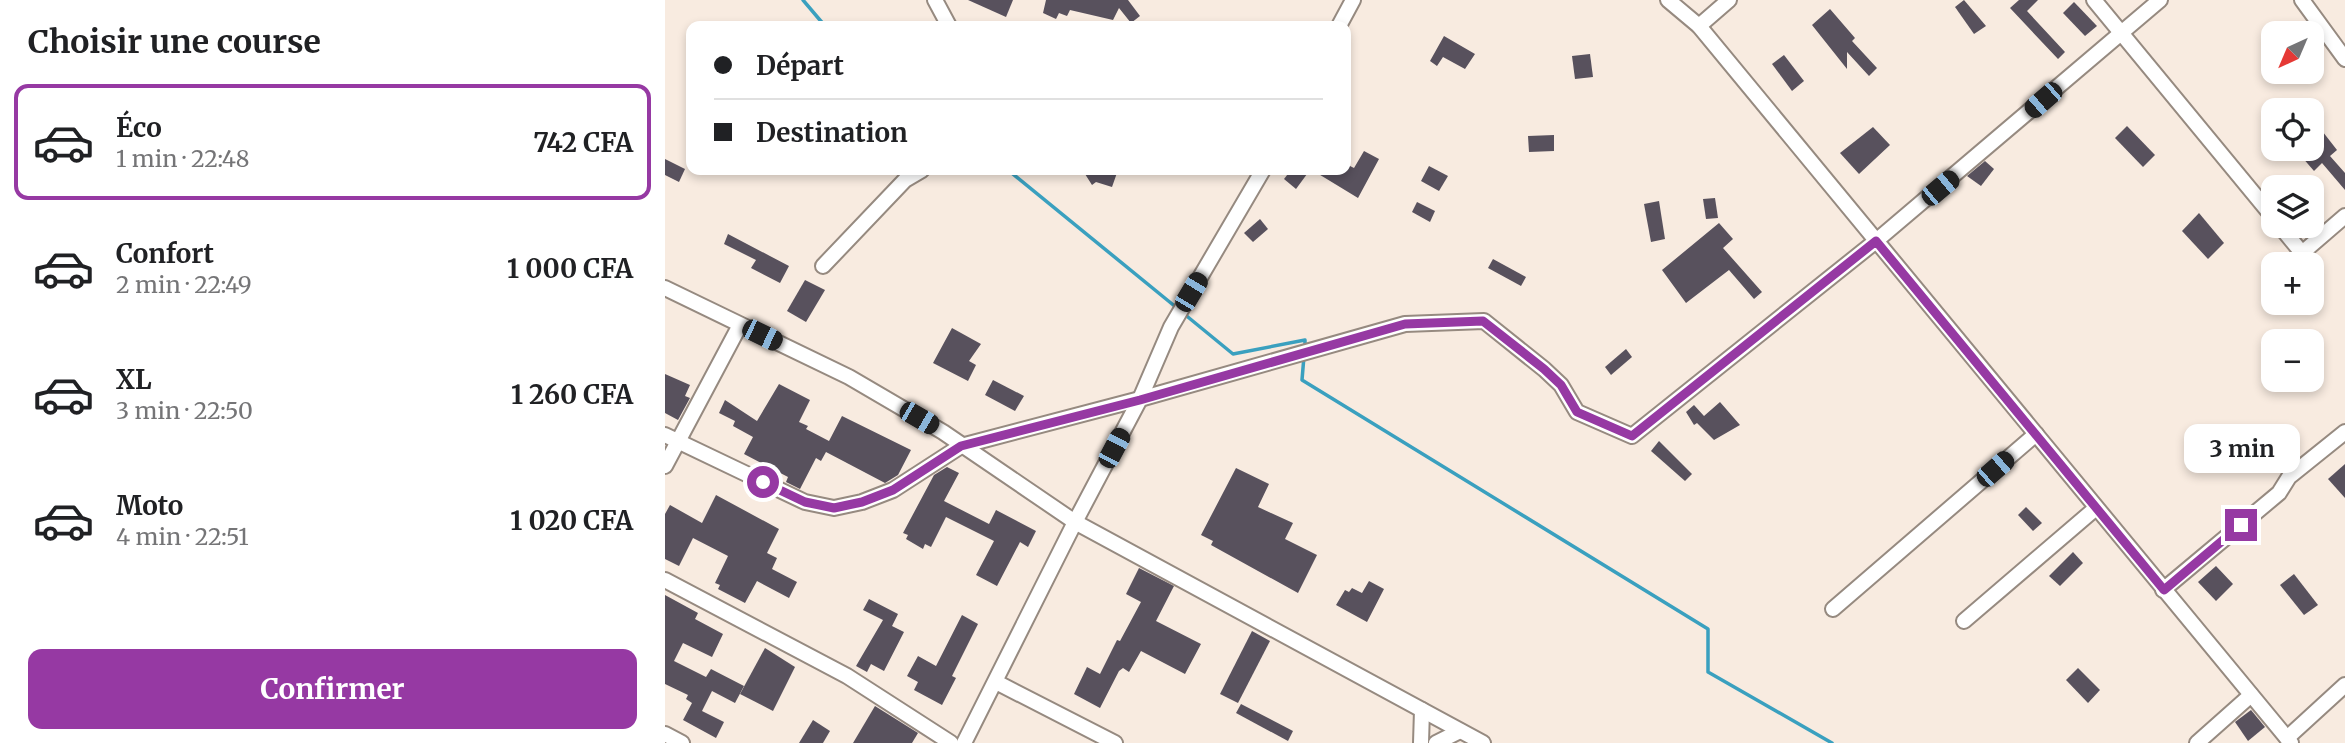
<!DOCTYPE html>
<html lang="fr">
<meta charset="utf-8">
<style>
:root{--surface:#fff;--page:#f6f6f6;--text:#202124;--muted:#757577;--line:#e0e0e0;--accent:#9639a3}
body{margin:0;font-family:Merriweather,serif;background:var(--page);color:var(--text);height:100vh;display:flex;flex-direction:column;font-size:26px;white-space:nowrap}
*{box-sizing:border-box;margin:0}
p{font-size:23px;color:var(--muted)}
.icon{flex:none;width:38px;height:38px;fill:none;stroke:currentColor;stroke-width:2;stroke-linecap:round;stroke-linejoin:round}
.map{position:relative;flex:1;overflow:hidden}
.panel{display:flex;flex-direction:column;background:var(--surface);width:665px}
.panel>*{flex:none}
.guide{position:absolute;left:21px;top:21px;width:665px;height:154px;border-radius:14px;box-shadow:0 4px 10px #0003;display:grid;align-content:center;height:154px;padding:0 28px;background:var(--surface)}
.needle{width:46px;rotate:224deg}
.fabs{position:absolute;left:1596px;top:21px;display:grid;gap:14px}
.fabs a{display:grid;place-items:center;width:63px;height:63px;border-radius:14px;background:var(--surface);box-shadow:0 4px 10px #0003;font-size:35px}
.end{position:absolute;width:32px;height:32px;margin:-16px;border:9px solid #9639a3;background:#fff;box-shadow:0 0 0 4px #fff}
.from{border-radius:50%}
.bubble{position:absolute;height:49px;border-radius:14px;background:var(--surface);box-shadow:0 4px 10px #0003;font-size:23px;font-weight:700;line-height:49px;text-align:center}
.car{position:absolute;width:21px;height:42px;margin:-21px -10px;border-radius:9px;box-shadow:0 0 5px 2px #0007;background:linear-gradient(#222 24%,#8ab4d8 0 40%,#222 0 76%,#8ab4d8 0 86%,#222 0)}
.guide b{display:flex;align-items:center;gap:24px;height:66px;font-size:26px}
.guide b+b{border-top:2px solid var(--line)}
.guide i{width:18px;height:18px;background:var(--text)}
ul{padding:0;list-style:none}
li{display:flex;align-items:center;gap:21px;height:116px;margin:0 14px 10px;padding:0 14px;border:4px solid transparent;border-radius:14px}
li div{flex:1}
li b{display:block;font-size:26px}
li em{font-style:normal;font-weight:700}
li.current{border-color:var(--accent)}
li>.icon{width:63px;height:63px;stroke-width:1.5}
h2{padding:0 28px;font-size:32px;line-height:84px}
.action{display:flex;gap:14px;margin-top:auto;padding:14px 28px}
.action a{flex:1;height:80px;border-radius:14px;background:var(--accent);color:#fff;font-size:28px;font-weight:700;line-height:80px;text-align:center}
main{display:flex;flex:1;min-height:0}
.map>svg:first-child{display:block}
.lines{fill:none;stroke-linecap:round;stroke-linejoin:round}
.stream{stroke:#3aa0bf;stroke-width:3.5}
.building{fill:#58515d}
.street-casing{stroke:#968a80;stroke-width:18}
.street{stroke:#fff;stroke-width:14}
.route{stroke:#9639a3;stroke-width:9}
</style>
<main>
<section class="panel">
<h2>Choisir une course</h2>
<ul>
<li class="current"><svg class="icon" aria-label="car" viewBox="0 0 24 24"><path d="M5 17H2v-5l4-1 3-4h7l3 4 3 1v5h-3M9 17h6M6 11h13"/><circle cx="7" cy="17" r="2"/><circle cx="17" cy="17" r="2"/></svg><div><b>Éco</b><p>1 min · 22:48</p></div><em>742 CFA</em></li>
<li><svg class="icon" aria-label="car" viewBox="0 0 24 24"><path d="M5 17H2v-5l4-1 3-4h7l3 4 3 1v5h-3M9 17h6M6 11h13"/><circle cx="7" cy="17" r="2"/><circle cx="17" cy="17" r="2"/></svg><div><b>Confort</b><p>2 min · 22:49</p></div><em>1 000 CFA</em></li>
<li><svg class="icon" aria-label="car" viewBox="0 0 24 24"><path d="M5 17H2v-5l4-1 3-4h7l3 4 3 1v5h-3M9 17h6M6 11h13"/><circle cx="7" cy="17" r="2"/><circle cx="17" cy="17" r="2"/></svg><div><b>XL</b><p>3 min · 22:50</p></div><em>1 260 CFA</em></li>
<li><svg class="icon" aria-label="car" viewBox="0 0 24 24"><path d="M5 17H2v-5l4-1 3-4h7l3 4 3 1v5h-3M9 17h6M6 11h13"/><circle cx="7" cy="17" r="2"/><circle cx="17" cy="17" r="2"/></svg><div><b>Moto</b><p>4 min · 22:51</p></div><em>1 020 CFA</em></li>
</ul>
<div class="action"><a>Confirmer</a></div>
</section>
<div class="map">
<svg width="1680" height="743" viewBox="0 0 1680 743">
<rect width="100%" height="100%" fill="#f8ebe0"/>
<g class="lines">
<!-- stream -->
<g class="stream">
<polyline points="138,0 160,26"/>
<polyline points="343,170 512,308"/>
<polyline points="518,313 568,354 640,340 640,348"/>
<polyline points="639,356 637,380 1043,629 1043,672 1167,743"/>
</g>
</g>
<!-- building -->
<g class="building">
<polygon points="303,0 348,0 341,17"/>
<polygon points="381,0 463,0 475,16 466,23 454,8 448,20 405,10 402,16 394,13 391,19 378,13"/>
<polygon points="1299,0 1321,26 1309,34 1290,7"/>
<polygon points="1354,0 1373,0 1362,11 1400,52 1393,59 1345,8"/>
<polygon points="1409,2 1432,26 1420,36 1398,13"/>
<polygon points="1165,9 1190,38 1187,41 1212,68 1204,76 1182,52 1182,69 1147,25"/>
<polygon points="779,36 810,54 800,69 778,57 772,66 765,61"/>
<polygon points="925,54 928,77 910,79 907,56"/>
<polygon points="1119,55 1139,81 1127,91 1107,64"/>
<polygon points="1647,118 1672,150 1665,156 1680,173 1680,190 1657,163 1649,171 1630,149 1647,149"/>
<polygon points="1462,126 1490,155 1478,167 1450,138"/>
<polygon points="1208,127 1225,145 1194,174 1175,153"/>
<polygon points="889,135 889,151 864,152 863,136"/>
<polygon points="699,151 714,159 693,198 647,170 681,170 681,164 689,168"/>
<polygon points="0,159 20,169 14,182 0,175"/>
<polygon points="1320,161 1329,169 1316,186 1302,176"/>
<polygon points="764,166 783,176 774,191 756,181"/>
<polygon points="426,170 453,170 447,187 431,182 427,185 420,174"/>
<polygon points="626,170 645,170 631,189 619,179"/>
<polygon points="1050,198 1053,218 1041,219 1038,199"/>
<polygon points="994,201 1000,239 986,242 979,204"/>
<polygon points="752,202 770,211 765,222 747,212"/>
<polygon points="1534,213 1559,243 1543,259 1517,231"/>
<polygon points="595,219 603,229 588,242 579,233"/>
<polygon points="1054,223 1068,239 1058,248 1097,292 1089,299 1064,270 1021,303 997,270"/>
<polygon points="63,234 124,266 115,283 86,268 91,260 59,244"/>
<polygon points="828,259 861,277 856,286 823,268"/>
<polygon points="140,280 160,290 141,322 122,311"/>
<polygon points="287,328 316,344 304,361 311,365 303,381 268,363"/>
<polygon points="961,349 967,357 946,375 940,367"/>
<polygon points="0,374 25,385 20,396 25,398 13,420 0,413"/>
<polygon points="328,380 359,396 350,411 320,395"/>
<polygon points="114,384 145,400 134,422 143,426 141,429 164,441 177,416 246,450 233,475 220,483 161,452 156,461 151,458 135,489 121,482 123,477 79,454 88,437 68,426 70,421 54,413 60,400 92,421"/>
<polygon points="1055,402 1075,425 1049,440 1032,423 1029,425 1021,412 1029,405 1039,416"/>
<polygon points="994,441 1027,474 1020,481 986,451"/>
<polygon points="1680,464 1680,498 1663,479"/>
<polygon points="282,467 294,473 279,501 324,524 331,510 371,531 363,547 355,542 332,586 311,575 329,541 281,517 266,547 260,544 258,549 241,539 243,535 238,533 269,475"/>
<polygon points="571,468 604,484 593,507 628,523 620,539 652,555 633,593 546,545 548,541 536,535"/>
<polygon points="51,495 114,529 102,553 112,558 107,569 132,582 124,598 92,581 80,603 53,589 55,585 50,583 63,556 28,538 14,566 0,559 0,514 5,505 37,523"/>
<polygon points="1361,507 1377,523 1368,531 1353,515"/>
<polygon points="1408,552 1418,563 1395,586 1384,576"/>
<polygon points="1551,566 1568,584 1551,601 1533,582"/>
<polygon points="474,568 509,586 491,621 536,644 520,674 476,651 464,672 458,668 454,671 435,708 409,694 422,667 435,674 452,640 455,641 476,602 461,594"/>
<polygon points="1629,574 1653,605 1639,615 1615,585"/>
<polygon points="704,581 719,589 702,622 671,605 680,590 684,592 687,588 697,593"/>
<polygon points="0,595 33,613 30,619 58,634 47,657 18,643 9,661 41,677 46,669 79,686 70,703 47,691 37,711 59,722 51,738 18,720 27,703 21,699 23,695 0,684"/>
<polygon points="204,599 233,614 227,626 239,632 219,671 206,664 202,672 191,666 218,620 198,610"/>
<polygon points="297,615 313,624 287,676 291,678 277,705 249,690 253,682 242,676 253,656 271,666"/>
<polygon points="587,631 605,641 573,703 555,694"/>
<polygon points="100,648 130,667 108,711 75,694"/>
<polygon points="1413,668 1435,690 1423,703 1401,680"/>
<polygon points="576,704 628,731 623,741 571,713"/>
<polygon points="210,706 253,733 247,743 188,743"/>
<polygon points="1586,710 1600,727 1583,741 1570,722"/>
<polygon points="148,720 165,731 158,743 134,743"/>
</g>
<g class="lines">
<defs>
<g id="street">
<polyline points="270,0 284,26"/>
<polyline points="1003,0 1034,26 1626,743"/>
<polyline points="1429,0 1608,217"/>
<polyline points="1637,0 1680,59"/>
<polyline points="674,26 688,0"/>
<polyline points="1034,26 1064,0"/>
<polyline points="1615,226 1637,253 1680,216"/>
<polyline points="158,266 240,180 257,170"/>
<polyline points="0,288 184,377 278,432 410,522 818,743"/>
<polyline points="0,435 140,502 169,508 197,502 228,490 296,446 475,399 740,324 819,321 879,369 896,385 912,412 967,436 1211,241 1495,0"/>
<polyline points="0,466 75,325"/>
<polyline points="0,580 182,676 286,743"/>
<polyline points="1498,590 1614,493 1624,477 1680,432"/>
<polyline points="1168,609 1371,434"/>
<polyline points="1299,621 1431,508"/>
<polyline points="331,682 450,743"/>
<polyline points="0,734 17,743"/>
<polyline points="1622,738 1680,685"/>
<polyline points="299,743 410,522 475,399 506,327 598,170"/>
<polyline points="756,743 757,710"/>
<polyline points="771,743 795,731"/>
<polyline points="1532,743 1586,695"/>
</g>
</defs>
<!-- street casing -->
<use href="#street" class="street-casing"/>
<!-- street -->
<use href="#street" class="street"/>
</g>
<g class="lines">
<!-- route -->
<polyline class="route" points="98,482 140,502 169,508 197,502 228,490 296,446 475,400 740,324 818,321 879,369 896,385 912,412 967,436 1211,241 1499,590 1576,525"/>
</g>
</svg>
<div class="fabs">
<a><svg class="needle" viewBox="-14 -14 28 28"><path d="M0-13l5 13h-10z" fill="#e53935"/><path d="M0 13l5-13h-10z" fill="#757577"/></svg></a>
<a><svg class="icon" aria-label="locate" viewBox="0 0 24 24"><circle cx="12" cy="12" r="6"/><path d="M12 2v4M12 18v4M2 12h4M18 12h4"/></svg></a>
<a><svg class="icon" aria-label="layers" viewBox="0 0 24 24"><path d="M12 4l9 5-9 5-9-5zM3 14l9 5 9-5"/></svg></a>
<a>+</a>
<a>−</a>
</div>
<i class="end from" style="left:98px;top:482px"></i>
<i class="end" style="left:1576px;top:525px"></i>
<div class="bubble" style="left:1519px;top:424px;width:116px">3 min</div>
<i class="car" style="left:1378px;top:100px;rotate:229deg"></i>
<i class="car" style="left:1275px;top:188px;rotate:50deg"></i>
<i class="car" style="left:526px;top:292px;rotate:31deg"></i>
<i class="car" style="left:97px;top:335px;rotate:116deg"></i>
<i class="car" style="left:254px;top:418px;rotate:120deg"></i>
<i class="car" style="left:449px;top:448px;rotate:28deg"></i>
<i class="car" style="left:1330px;top:469px;rotate:49deg"></i>
<div class="guide">
<b><i class="from"></i>Départ</b>
<b><i></i>Destination</b>
</div>
</div>
</main>
